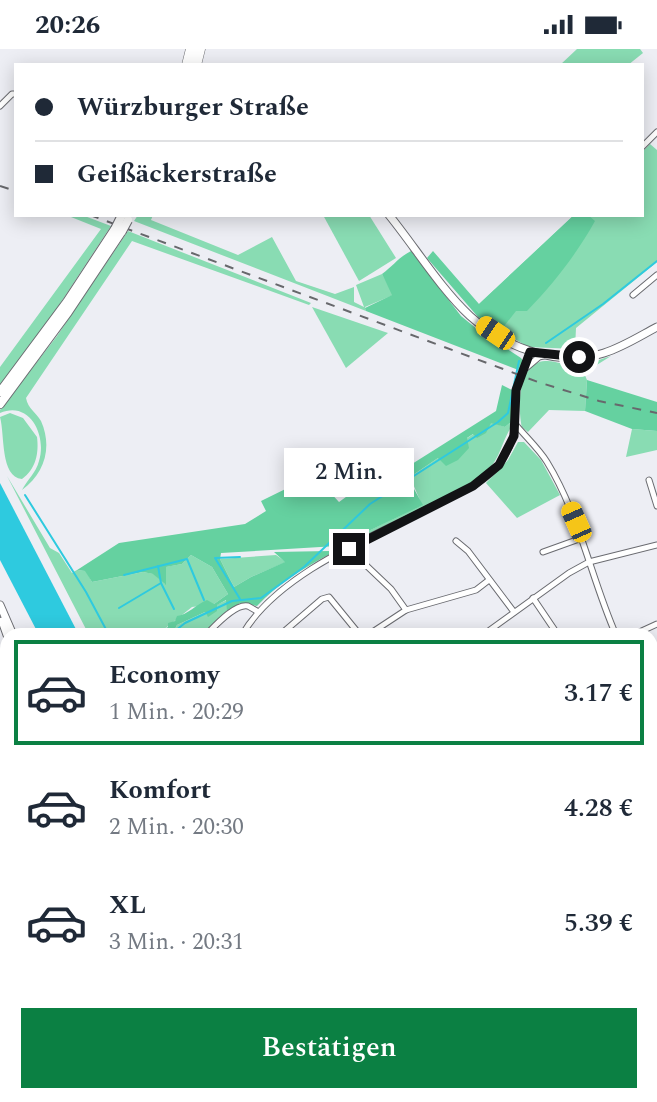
<!DOCTYPE html>
<html lang="de">
<meta charset="utf-8">
<style>
:root{--surface:#fff;--page:#f2f2f3;--text:#1f2937;--muted:#747a83;--line:#e0e1e3;--accent:#0b8043}
body{margin:0;font-family:Spectral,serif;background:var(--page);color:var(--text);height:100vh;display:flex;flex-direction:column;font-size:26px;white-space:nowrap}
*{box-sizing:border-box;margin:0}
p{font-size:23px;color:var(--muted)}
.icon{flex:none;width:38px;height:38px;fill:none;stroke:currentColor;stroke-width:2;stroke-linecap:round;stroke-linejoin:round}
.map{position:relative;flex:1;overflow:hidden}
.panel{position:absolute;left:0px;top:579px;width:658px;height:474px;display:flex;flex-direction:column;background:var(--surface);border-radius:21px 21px 0 0;box-shadow:0 4px 18px #0003}
.panel>*{flex:none}
.hud{position:absolute;left:14px;top:14px;width:630px;height:154px;border-radius:0px;box-shadow:0 4px 18px #0003;display:grid;align-content:center;height:154px;padding:0 21px;background:var(--surface)}
.end{position:absolute;width:32px;height:32px;margin:-16px;border:9px solid #121315;background:#fff;box-shadow:0 0 0 4px #fff}
.from{border-radius:50%}
.bubble{position:absolute;height:49px;border-radius:0px;background:var(--surface);box-shadow:0 4px 18px #0003;font-size:23px;font-weight:600;line-height:49px;text-align:center}
.car{position:absolute;width:21px;height:42px;margin:-21px -10px;border-radius:9px;box-shadow:0 0 5px 2px #0007;background:linear-gradient(#f5c518 24%,#345 0 40%,#f5c518 0 76%,#345 0 86%,#f5c518 0)}
.hud b{display:flex;align-items:center;gap:24px;height:66px;font-size:26px}
.hud b+b{border-top:2px solid var(--line)}
.hud i{width:18px;height:18px;background:var(--text)}
ul{padding:12px 0 0;list-style:none}
li{display:flex;align-items:center;gap:21px;height:105px;margin:0 14px 10px;padding:0 7px;border:4px solid transparent;border-radius:0px}
li div{flex:1}
li b{display:block;font-size:26px}
li em{font-style:normal;font-weight:600}
li.selected{border-color:var(--accent)}
li>.icon{width:63px;height:63px;stroke-width:1.5}
.action{display:flex;gap:14px;margin-top:auto;padding:14px 21px}
.action a{flex:1;height:80px;border-radius:0px;background:var(--accent);color:#fff;font-size:28px;font-weight:600;line-height:80px;text-align:center}
.status{display:flex;justify-content:space-between;align-items:center;height:49px;padding:0 35px;background:var(--surface);direction:ltr}
.status svg{height:19px;fill:currentColor}
.map>svg:first-child{display:block}
.green{fill:#89dcb3}
.forest{fill:#65d1a0}
.water{fill:#2ecadf}
.lines{fill:none;stroke-linecap:round;stroke-linejoin:round}
.stream{stroke:#2ecadf;stroke-width:2}
.street-casing{stroke:#6a6b70;stroke-width:7}
.secondary-casing{stroke:#6a6b70;stroke-width:9}
.primary-casing{stroke:#6a6b70;stroke-width:10}
.highway-casing{stroke:#6a6b70;stroke-width:11}
.street{stroke:#fff;stroke-width:5}
.secondary{stroke:#fff;stroke-width:7}
.primary{stroke:#fff;stroke-width:8}
.highway{stroke:#fff;stroke-width:10}
.rail{stroke:#67686c;stroke-width:2;stroke-dasharray:9 9;stroke-linecap:butt}
.primary-bridge-casing{stroke:#6a6b70;stroke-width:10;stroke-linecap:butt}
.primary-bridge{stroke:#fff;stroke-width:8}
.route{stroke:#121315;stroke-width:9}
</style>
<div class="status"><b>20:26</b><svg viewBox="0 0 49 12"><path d="M0 12V9h3v3zM5 12V6h3v6zM10 12V3h3v9zM15 12V0h3v12zM26 1h20v11H26zM47 4h2v5h-2z"/></svg></div>
<div class="map">
<svg width="657" height="1053" viewBox="0 0 657 1053">
<rect width="100%" height="100%" fill="#edeef4"/>
<!-- green -->
<g class="green">
<polygon points="577,0 640,0 643,4 628,16 560,16"/>
<polygon points="650,95 657,101 657,213 576,279 575,300 528,298 513,289 479,255 574,166 642,166 642,103"/>
<polygon points="66,166 82,166 111,177 48,273 0,338 0,318 101,180"/>
<polygon points="138,166 153,166 151,171 238,206 272,188 296,232 335,245 354,238 354,253 364,258 356,236 382,225 393,246 365,258 366,262 134,172"/>
<polygon points="323,166 369,166 396,209 359,232"/>
<path d="M128 182 311 254 309 256 132 192 26 349C28 360 36 363 41 372 53 399 44 425 22 441 27 431 36 424 39 412 47 387 30 351 0 364V361L57 287Z"/>
<polygon points="312,258 388,284 346,319"/>
<path d="M611 307 584 324 587 331 585 362 549 361 528 383 522 378C518 359 517 314 545 312 556 311 568 318 578 317 589 315 601 310 611 307Z"/>
<path d="M10 364 23 369 37 388C39 404 36 420 22 430 0 428 5 386 0 368Z"/>
<path d="M491 373 505 378 511 373V378C497 403 502 411 476 432L348 497H337L422 456 410 428Z"/>
<polygon points="632,380 657,382 657,401 626,408"/>
<polygon points="518,393 524,393 541,411 560,446 517,469 486,434 508,411"/>
<polygon points="7,427 50,499 59,504 72,524 77,521 86,522 92,533 143,523 154,525 165,535 165,518 182,515 191,506 212,518 228,545 214,555 192,558 158,585 89,586"/>
<polygon points="276,506 286,513 251,528 234,538 220,510"/>
<polygon points="227,551 227,562 201,586 165,586 168,582 174,582 177,576 205,563 208,567 216,556"/>
<polygon points="0,628 7,652 5,698 7,742 0,748"/>
</g>
<!-- forest -->
<g class="forest">
<path d="M574 166H588L595 172C576 206 554 234 527 262H516L501 281 478 268 427 209 433 202 479 255Z"/>
<path d="M411 202 461 267 477 280 521 309 523 312 521 322 366 262 365 259 392 246 382 225C393 217 399 208 411 202Z"/>
<polygon points="587,331 657,353 657,382 632,380 585,362"/>
<path d="M502 336 514 342 511 373 505 378 491 374 486 384 477 389 473 385 467 389 469 399 458 411 446 417 438 409 410 428 414 440 423 456 337 497 221 504 220 510 234 538 251 528 285 513 274 503 329 502 330 505C302 520 279 534 257 557L240 554 227 562 226 551 217 556V562L208 568 205 563 177 576 174 582 168 583 165 586H151L168 578V574L175 572 177 567C187 566 197 555 207 551L214 555 228 545 212 518 191 506 182 515 166 518V536L153 525 143 523 92 533 85 522 77 521 72 525 74 523 119 494 245 475 266 462 261 452 314 426 339 453 368 432H385L496 362Z"/>
</g>
<!-- water -->
<polygon class="water" points="0,434 79,586 39,586 0,511"/>
<g class="lines">
<!-- stream -->
<g class="stream">
<polyline points="546,294 603,255 657,212"/>
<polyline points="25,446 86,543 109,586"/>
<polyline points="240,508 215,509 240,550"/>
<polyline points="158,517 161,534 174,560"/>
<polyline points="124,526 187,510 204,551"/>
<polyline points="119,559 161,534"/>
<polyline points="170,586 185,574 232,552 261,549 304,518 370,455 498,373 508,364 519,312"/>
<polyline points="0,705 7,699"/>
</g>
<defs>
<g id="street">
<polyline points="0,57 12,45 16,45"/>
<polyline points="642,98 657,83"/>
<polyline points="633,246 657,226"/>
<polyline points="526,319 539,308 543,307"/>
<path d="M516 376C526 388 539 400 547 413 580 467 591 529 616 586"/>
<polyline points="649,431 657,457"/>
<polyline points="456,492 468,502 514,563"/>
<polyline points="349,500 391,540 406,561"/>
<polyline points="543,503 582,489"/>
<polyline points="533,549 558,586"/>
<path d="M206 586C214 578 235 554 248 557 248 557 257 562 258 563"/>
<path d="M242 586C277 525 371 488 433 457 456 445 484 436 500 414 519 389 513 372 516 343 517 330 525 316 530 303"/>
<polyline points="280,586 322,550 329,548 360,586"/>
<polyline points="368,586 406,561 476,541 489,531"/>
<polyline points="483,586 569,524 589,513 657,496"/>
<polyline points="633,586 657,575"/>
<polyline points="651,628 657,624"/>
<polyline points="651,641 657,649"/>
<polyline points="0,935 7,935"/>
</g>
<g id="secondary">
<path d="M389 166C415 198 440 239 470 267 504 298 558 319 604 304 623 298 640 287 657 278"/>
<polyline points="0,556 13,586"/>
<polyline points="2,572 7,586"/>
<polyline points="651,670 657,666"/>
<polyline points="0,904 7,907"/>
<polyline points="98,1046 98,1053"/>
</g>
<g id="primary">
<polyline points="0,343 67,253 115,180"/>
<polyline points="0,355 68,263 122,182"/>
</g>
<g id="highway">
<polyline points="187,16 191,0"/>
<polyline points="196,16 200,0"/>
</g>
</defs>
<!-- street casing -->
<use href="#street" class="street-casing"/>
<!-- secondary casing -->
<use href="#secondary" class="secondary-casing"/>
<!-- primary casing -->
<use href="#primary" class="primary-casing"/>
<!-- highway casing -->
<use href="#highway" class="highway-casing"/>
<!-- street -->
<use href="#street" class="street"/>
<!-- secondary -->
<use href="#secondary" class="secondary"/>
<!-- primary -->
<use href="#primary" class="primary"/>
<!-- highway -->
<use href="#highway" class="highway"/>
<!-- rail -->
<g class="rail">
<polyline points="0,137 16,142"/>
<polyline points="90,166 538,333 599,352 657,364"/>
</g>
<defs>
<g id="primary-bridge">
<polyline points="115,180 121,168"/>
<polyline points="122,182 128,171"/>
</g>
</defs>
<!-- primary-bridge casing -->
<use href="#primary-bridge" class="primary-bridge-casing"/>
<!-- primary-bridge -->
<use href="#primary-bridge" class="primary-bridge"/>
</g>
<g class="lines">
<!-- route -->
<polyline class="route" points="349,500 473,437 499,416 514,387 516,341 530,303 579,308"/>
</g>
</svg>
<i class="end from" style="left:579px;top:308px"></i>
<i class="end" style="left:349px;top:500px"></i>
<div class="bubble" style="left:284px;top:399px;width:130px">2 Min.</div>
<i class="car" style="left:495px;top:284px;rotate:304deg"></i>
<i class="car" style="left:576px;top:473px;rotate:336deg"></i>
<div class="hud">
<b><i class="from"></i>Würzburger Straße</b>
<b><i></i>Geißäckerstraße</b>
</div>
<section class="panel">
<ul>
<li class="selected"><svg class="icon" aria-label="car" viewBox="0 0 24 24"><path d="M5 17H2v-5l4-1 3-4h7l3 4 3 1v5h-3M9 17h6M6 11h13"/><circle cx="7" cy="17" r="2"/><circle cx="17" cy="17" r="2"/></svg><div><b>Economy</b><p>1 Min. · 20:29</p></div><em>3.17 €</em></li>
<li><svg class="icon" aria-label="car" viewBox="0 0 24 24"><path d="M5 17H2v-5l4-1 3-4h7l3 4 3 1v5h-3M9 17h6M6 11h13"/><circle cx="7" cy="17" r="2"/><circle cx="17" cy="17" r="2"/></svg><div><b>Komfort</b><p>2 Min. · 20:30</p></div><em>4.28 €</em></li>
<li><svg class="icon" aria-label="car" viewBox="0 0 24 24"><path d="M5 17H2v-5l4-1 3-4h7l3 4 3 1v5h-3M9 17h6M6 11h13"/><circle cx="7" cy="17" r="2"/><circle cx="17" cy="17" r="2"/></svg><div><b>XL</b><p>3 Min. · 20:31</p></div><em>5.39 €</em></li>
</ul>
<div class="action"><a>Bestätigen</a></div>
</section>
</div>
